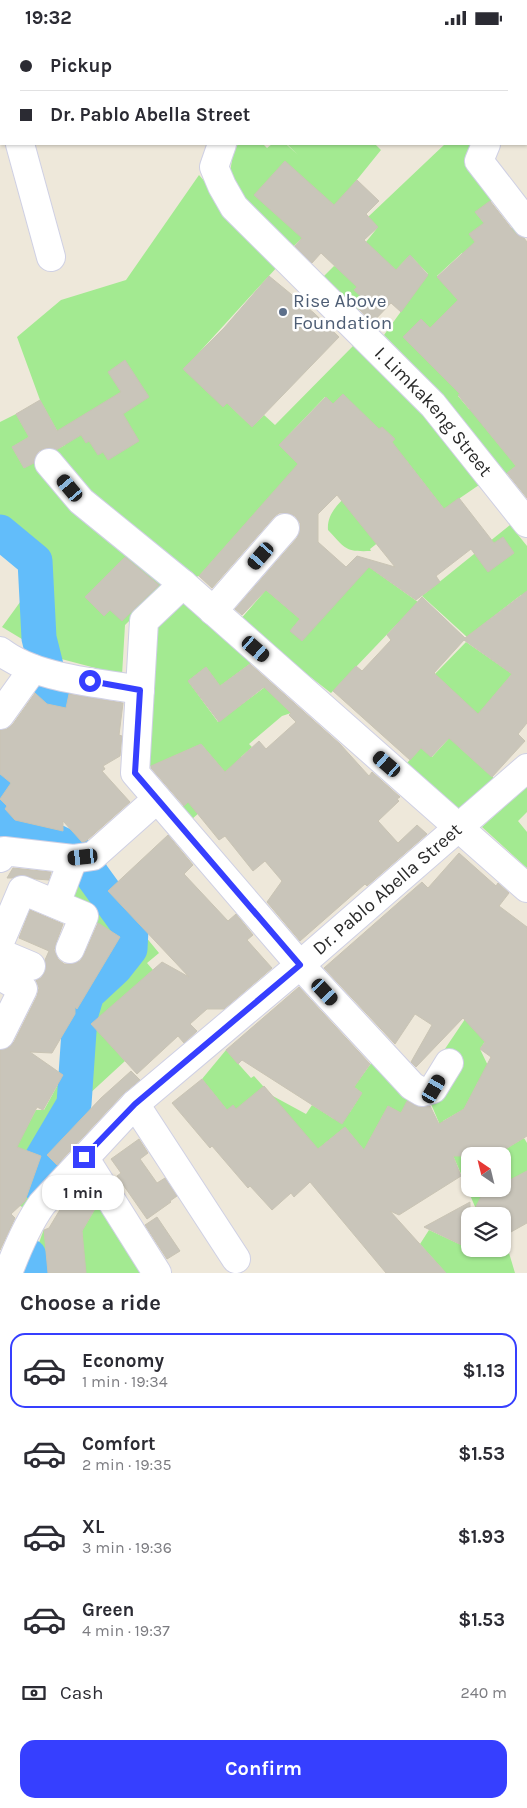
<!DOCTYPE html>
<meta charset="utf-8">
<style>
:root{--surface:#fff;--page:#f7f7f7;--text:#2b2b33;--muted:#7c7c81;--line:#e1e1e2;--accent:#363fff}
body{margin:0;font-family:Karla,sans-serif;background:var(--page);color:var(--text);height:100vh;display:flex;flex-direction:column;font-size:19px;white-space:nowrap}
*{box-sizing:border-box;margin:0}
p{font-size:16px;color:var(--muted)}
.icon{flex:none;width:28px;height:28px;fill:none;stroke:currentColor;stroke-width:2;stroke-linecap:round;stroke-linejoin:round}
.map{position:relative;height:1238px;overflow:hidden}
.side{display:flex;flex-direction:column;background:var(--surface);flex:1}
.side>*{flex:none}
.banner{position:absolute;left:0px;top:0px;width:528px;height:110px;box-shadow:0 1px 4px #0004;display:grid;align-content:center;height:110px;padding:0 20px;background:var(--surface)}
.needle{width:32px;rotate:325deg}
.tools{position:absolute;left:461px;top:1112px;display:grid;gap:10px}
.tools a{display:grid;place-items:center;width:50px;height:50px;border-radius:10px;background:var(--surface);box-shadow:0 1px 4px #0004;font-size:25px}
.end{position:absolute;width:22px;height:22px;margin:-11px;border:6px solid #363fff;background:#fff;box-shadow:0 0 0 2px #fff}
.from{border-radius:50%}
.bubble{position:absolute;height:35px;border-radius:15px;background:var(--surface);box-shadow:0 1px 4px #0004;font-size:16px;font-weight:700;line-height:35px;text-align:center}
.car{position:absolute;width:15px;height:30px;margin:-15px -8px;border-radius:6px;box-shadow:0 0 4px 1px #0007;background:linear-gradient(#222 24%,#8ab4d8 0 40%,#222 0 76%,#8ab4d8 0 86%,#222 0)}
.banner b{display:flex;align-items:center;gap:18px;height:48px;font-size:19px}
.banner b+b{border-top:1px solid var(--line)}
.banner i{width:12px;height:12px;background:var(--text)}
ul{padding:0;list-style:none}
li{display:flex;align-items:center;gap:15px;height:75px;margin:0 10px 8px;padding:0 10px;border:2px solid transparent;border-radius:15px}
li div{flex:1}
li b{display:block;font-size:19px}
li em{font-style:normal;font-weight:700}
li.active{border-color:var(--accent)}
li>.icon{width:45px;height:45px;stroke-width:1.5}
h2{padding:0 20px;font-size:22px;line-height:60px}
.pay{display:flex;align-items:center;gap:12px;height:55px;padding:0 20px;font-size:19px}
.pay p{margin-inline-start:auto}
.action{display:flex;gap:10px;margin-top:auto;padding:10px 20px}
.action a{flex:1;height:58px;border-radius:15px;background:var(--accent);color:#fff;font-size:20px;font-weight:700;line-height:58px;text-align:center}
.status{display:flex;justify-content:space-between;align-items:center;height:35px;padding:0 25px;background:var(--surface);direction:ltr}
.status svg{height:14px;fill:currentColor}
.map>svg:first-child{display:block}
.green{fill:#a3ea91}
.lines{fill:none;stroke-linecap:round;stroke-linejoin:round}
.river{stroke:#62bdfa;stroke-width:35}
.building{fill:#c9c5ba;stroke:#c9c4b4;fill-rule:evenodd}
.minor-casing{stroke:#cfd0e4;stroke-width:30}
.minor{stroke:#fff;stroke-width:28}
.route{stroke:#363fff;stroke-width:6}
.service-dot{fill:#5c6f8a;stroke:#fff;stroke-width:2}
.labels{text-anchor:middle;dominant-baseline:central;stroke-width:5;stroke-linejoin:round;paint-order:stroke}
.service-label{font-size:19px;fill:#4e5e75;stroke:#fff;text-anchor:start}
.street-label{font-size:19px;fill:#2a2a2a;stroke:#fff}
</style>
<div class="status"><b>19:32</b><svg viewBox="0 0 49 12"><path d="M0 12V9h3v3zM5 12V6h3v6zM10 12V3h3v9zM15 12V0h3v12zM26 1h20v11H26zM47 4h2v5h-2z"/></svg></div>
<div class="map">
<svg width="527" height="1238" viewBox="0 0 527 1238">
<rect width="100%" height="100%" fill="#eee8da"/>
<!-- green -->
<g class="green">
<polygon points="238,109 263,109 267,113 272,109 286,109 298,120 287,109 375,109 381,115 343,162 291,214 235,156 230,137 233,119"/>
<polygon points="445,109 477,109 464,127 494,164 476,178 484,188 501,201 514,191 527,208 462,218 437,241 458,265 445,278 449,282 434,297 421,284 403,302 449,348 467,353 458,361 469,374 478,368 482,389 516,431 506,439 442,359 384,300 428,239 410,220 395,236 366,207 378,192 368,182"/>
<path d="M199 140 278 231 184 334 227 368 252 392 264 380 275 390 354 310 432 388 479 450 444 474 406 425 385 502 370 514 371 516C345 517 346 514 328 495 326 472 352 458 368 444L333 369 325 362 279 410 308 438 281 449 199 541 163 553 125 590 122 640 50 621 2 592 31 552 34 523 0 516V387L16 379 29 402 12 412 24 433 65 410 40 365 17 302 61 265 126 245Z"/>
<polygon points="334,231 344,235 360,249 366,266 359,275 324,241"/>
<polygon points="510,490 527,511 527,562 521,560 467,602 422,561"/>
<polygon points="369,532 418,567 331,658 239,586 266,555 300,584 290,596"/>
<polygon points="183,555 259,622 220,651 206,632 188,646 218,687 265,652 291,678 282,681 249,709 252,712 241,722 250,732 191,785 181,773 224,736 201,709 147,733 147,599"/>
<polygon points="466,607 512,639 486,670 492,676 459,712 496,745 462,777 406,729 421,713 432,722 474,676 435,639"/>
<polygon points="527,752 527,777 518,786 527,797 527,833 482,792"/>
<polygon points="0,774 15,785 79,800 94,830 113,851 108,856 159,918 147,928 153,935 93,990 125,1026 87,1061 85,1080 47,1120 60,1133 24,1173 0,1160 0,1140 13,1113 23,1099 36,1075 44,1075 72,1024 74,982 120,902 63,867 63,832 0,812"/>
<polygon points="527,892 527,942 480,1014 492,1039 478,1047 464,1074 443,1086 452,1101 459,1097 481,1121 470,1121 470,1154 494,1154 484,1159 476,1174 422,1048"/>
<polygon points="226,1015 251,1043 254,1041 271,1060 306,1079 312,1070 334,1084 342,1071 350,1077 362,1058 354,1052 372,1027 411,1061 401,1078 388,1071 364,1115 345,1092 318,1114 236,1074 227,1075 202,1044"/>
<polygon points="524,1103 527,1108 527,1136 503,1149 502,1121 494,1121"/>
<polygon points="98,1127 165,1238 53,1238 85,1235 82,1196 95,1174 71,1157"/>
<polygon points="44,1194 48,1238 28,1238"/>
<polygon points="429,1195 472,1215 502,1214 503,1202 504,1201 515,1238 446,1238 420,1209"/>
</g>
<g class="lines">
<!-- river -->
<g class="river">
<polyline points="0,497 35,526 39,603 55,667 47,694 0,759"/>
<polyline points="0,790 11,798 59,808 74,815"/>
<polyline points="38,1149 41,1125 74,1069 80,982 87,959 115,933 130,914 131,894 92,840 87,830"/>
<polyline points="29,1221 31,1238"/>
</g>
</g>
<!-- building -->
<g class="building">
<polygon points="285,126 334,170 357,145 379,166 366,179 378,192 364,205 396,235 410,220 428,240 401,277 391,268 372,288 359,274 366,266 354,255 357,252 321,218 312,228 295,211 302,203 254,160"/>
<polygon points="490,166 515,198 524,203 527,207 527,463 507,438 516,431 458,360 460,359 403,302 421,284 430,293 458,265 437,242 475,207 469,199 484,188 475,177"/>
<polygon points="269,241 314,278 339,302 252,392 227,368 223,372 183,334 224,293"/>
<polygon points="125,325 149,362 123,379 139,406 108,425 103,417 98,420 89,406 86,408 81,400 56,415 47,413 39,416 35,422 34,428 24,433 12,412 29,402 16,379 40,365 57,396 121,357 108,337"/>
<path d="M343 359 379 394 382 392 395 404 392 407 444 474 459 463 494 508 503 502 514 518 488 537 471 514 436 541 440 547 416 565 369 532 302 606 290 596 300 584 266 555 242 580 235 574 297 503 300 495V488L295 481 287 478H279L274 482 212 553 199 541 298 429 279 410 326 362 333 369ZM337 460 395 532 357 521 346 532 318 507V479Z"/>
<polygon points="125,522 159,550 122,586 110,575 104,581 85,562"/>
<path d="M527 556V688L518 699 525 706 492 742 449 703 431 722 421 713 410 725 333 656 356 631 362 636 391 605 387 600 422 562 465 603ZM464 605 512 639 478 679 434 638Z"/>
<polygon points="250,629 340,709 369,741 372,737 400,762 397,764 399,766 378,786 398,808 417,790 427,799 367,851 365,849 300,906 267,867 282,846 265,826 253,836 225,801 219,805 188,767 184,771 151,733 151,731 201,709 225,737 259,706 266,714 296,687 289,680 291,678 264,652 219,687 188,646 206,632 220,651"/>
<polygon points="35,658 47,669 66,673 69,659 123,668 119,700 122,701 120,721 103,731 105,734 102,736 130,767 86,806 82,807 63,786 63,796 15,785 5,774 7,771 0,764 11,748 0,739 0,695 7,694 13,689"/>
<polygon points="168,800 193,830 184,839 228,886 236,879 253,900 247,905 272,933 224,974 207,974 190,989 197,996 184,1008 178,1001 137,1039 91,989 162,927 189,942 108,856"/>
<polygon points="459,818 496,851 498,848 509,858 499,871 527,892 527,1101 494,1121 453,1121 461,1141 399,1180 390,1176 446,1238 386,1238 310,1147 294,1162 291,1158 272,1175 250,1151 248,1153 212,1111 210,1113 172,1068 202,1044 227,1075 233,1070 236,1074 264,1051 318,1114 345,1092 364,1115 388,1071 401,1078 407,1066 420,1072 430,1071 439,1089 464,1074 491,1022 480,1014 485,1007 463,983 416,1032 411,1027 432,990 415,979 395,1009 324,933 422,847 428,853"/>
<polygon points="13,833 51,837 49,845 36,844 21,840 12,843 7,843"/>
<polygon points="30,875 63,889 56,908 54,915 58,924 64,929 72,929 80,926 84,920 98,888 120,902 77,974 75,972 75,979 52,1018 30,1017 63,1040 43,1075 37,1072 17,1112 41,1121 25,1166 11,1179 15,1183 0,1215 0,1015 8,1013 14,1007 37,961 39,953 36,945 41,943 45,937 46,930 45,925 49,916 19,903"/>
<polygon points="299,952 370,1029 354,1052 362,1058 342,1089 242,1025 238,1029 226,1015"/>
<polygon points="131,1036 140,1045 124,1058 57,1130 47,1120 101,1063"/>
<polygon points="139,1104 148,1118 140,1124 157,1148 165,1143 177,1161 170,1166 171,1167 147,1184 117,1141 121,1138 111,1124"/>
<polygon points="527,1136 527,1188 502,1202 502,1181 471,1181 482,1160 494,1154 502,1154 502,1149"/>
<polygon points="73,1158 96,1172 82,1196 86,1238 48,1238 44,1195 49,1193 64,1168"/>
<polygon points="470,1167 470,1214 424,1192"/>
<polygon points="157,1182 180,1216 167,1224 145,1190"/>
</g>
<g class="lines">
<defs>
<g id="minor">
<polyline points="83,0 83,1"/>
<polyline points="312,1 313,0"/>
<polyline points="526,58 527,57"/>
<polyline points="0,85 1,85"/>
<polyline points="20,109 51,222"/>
<path id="s1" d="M222 109 214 132 222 151 234 172 433 370 527 488"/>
<polyline points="486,109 479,126 527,188"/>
<polyline points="49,428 81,466 183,549 527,853"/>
<polyline points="183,549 144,586 135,738 300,930 412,1051 422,1057 433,1054 449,1028"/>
<polyline points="213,576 285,493"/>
<path d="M0 616C36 644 95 647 140 655"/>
<polyline points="0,680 33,634"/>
<polyline points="0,823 4,816 73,824 93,821 157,764"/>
<polyline points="56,869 73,824"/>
<polyline points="0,907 22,855 84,881 70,914"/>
<polyline points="0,918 31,931"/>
<polyline points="0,941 23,954 0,1000"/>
<polyline points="135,1069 236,1224"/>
<polyline points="84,1122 157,1238"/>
<path id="s2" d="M8 1238C17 1214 27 1190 42 1169L135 1069 300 930 527 733"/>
</g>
</defs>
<!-- minor casing -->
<use href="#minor" class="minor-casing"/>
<!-- minor -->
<use href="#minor" class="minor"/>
</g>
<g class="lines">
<!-- route -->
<polyline class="route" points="84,1122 135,1069 300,930 135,738 140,655 90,646"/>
</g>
<!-- markers -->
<circle class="service-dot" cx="283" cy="277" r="5"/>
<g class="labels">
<!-- service labels -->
<g class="service-label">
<text x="293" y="266">Rise Above<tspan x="293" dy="22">Foundation</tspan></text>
</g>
<!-- street labels -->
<g class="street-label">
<text stroke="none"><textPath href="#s1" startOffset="355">I. Limkakeng Street</textPath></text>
<text stroke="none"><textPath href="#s2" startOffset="545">Dr. Pablo Abella Street</textPath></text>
</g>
</g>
</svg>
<div class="tools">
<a><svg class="needle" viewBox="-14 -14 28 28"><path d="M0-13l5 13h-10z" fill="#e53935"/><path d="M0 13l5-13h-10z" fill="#7c7c81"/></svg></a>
<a><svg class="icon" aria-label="layers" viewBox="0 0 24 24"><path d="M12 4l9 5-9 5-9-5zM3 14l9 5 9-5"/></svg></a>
</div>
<i class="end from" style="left:90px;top:646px"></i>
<i class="end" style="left:84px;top:1122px"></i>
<div class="bubble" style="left:42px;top:1140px;width:82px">1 min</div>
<i class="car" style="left:70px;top:453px;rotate:320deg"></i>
<i class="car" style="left:261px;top:521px;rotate:221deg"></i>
<i class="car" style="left:256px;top:614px;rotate:131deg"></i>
<i class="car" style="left:387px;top:729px;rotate:311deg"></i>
<i class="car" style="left:83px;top:822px;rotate:264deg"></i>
<i class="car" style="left:325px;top:957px;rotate:137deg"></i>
<i class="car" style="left:434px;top:1054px;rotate:30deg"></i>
<div class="banner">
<b><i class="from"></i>Pickup</b>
<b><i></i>Dr. Pablo Abella Street</b>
</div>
</div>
<section class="side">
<h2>Choose a ride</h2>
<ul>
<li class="active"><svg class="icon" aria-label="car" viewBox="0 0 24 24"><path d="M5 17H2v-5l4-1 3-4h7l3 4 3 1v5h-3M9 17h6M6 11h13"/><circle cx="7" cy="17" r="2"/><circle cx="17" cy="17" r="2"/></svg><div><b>Economy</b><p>1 min · 19:34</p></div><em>$1.13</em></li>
<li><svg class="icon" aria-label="car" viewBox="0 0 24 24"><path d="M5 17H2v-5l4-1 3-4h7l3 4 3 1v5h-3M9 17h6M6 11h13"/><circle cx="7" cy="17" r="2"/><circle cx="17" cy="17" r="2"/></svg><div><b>Comfort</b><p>2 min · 19:35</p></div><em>$1.53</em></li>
<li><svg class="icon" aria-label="car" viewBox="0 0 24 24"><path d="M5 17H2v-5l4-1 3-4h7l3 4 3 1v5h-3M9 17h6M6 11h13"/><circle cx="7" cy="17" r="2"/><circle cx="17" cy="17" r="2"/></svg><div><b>XL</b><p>3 min · 19:36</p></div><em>$1.93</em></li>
<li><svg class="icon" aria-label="car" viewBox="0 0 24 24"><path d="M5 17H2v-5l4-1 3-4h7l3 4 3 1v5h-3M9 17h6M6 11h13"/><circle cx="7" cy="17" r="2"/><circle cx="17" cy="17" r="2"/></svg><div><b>Green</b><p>4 min · 19:37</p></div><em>$1.53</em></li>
</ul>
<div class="pay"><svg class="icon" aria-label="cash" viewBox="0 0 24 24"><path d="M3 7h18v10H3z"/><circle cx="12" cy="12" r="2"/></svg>Cash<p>240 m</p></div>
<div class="action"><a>Confirm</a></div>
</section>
